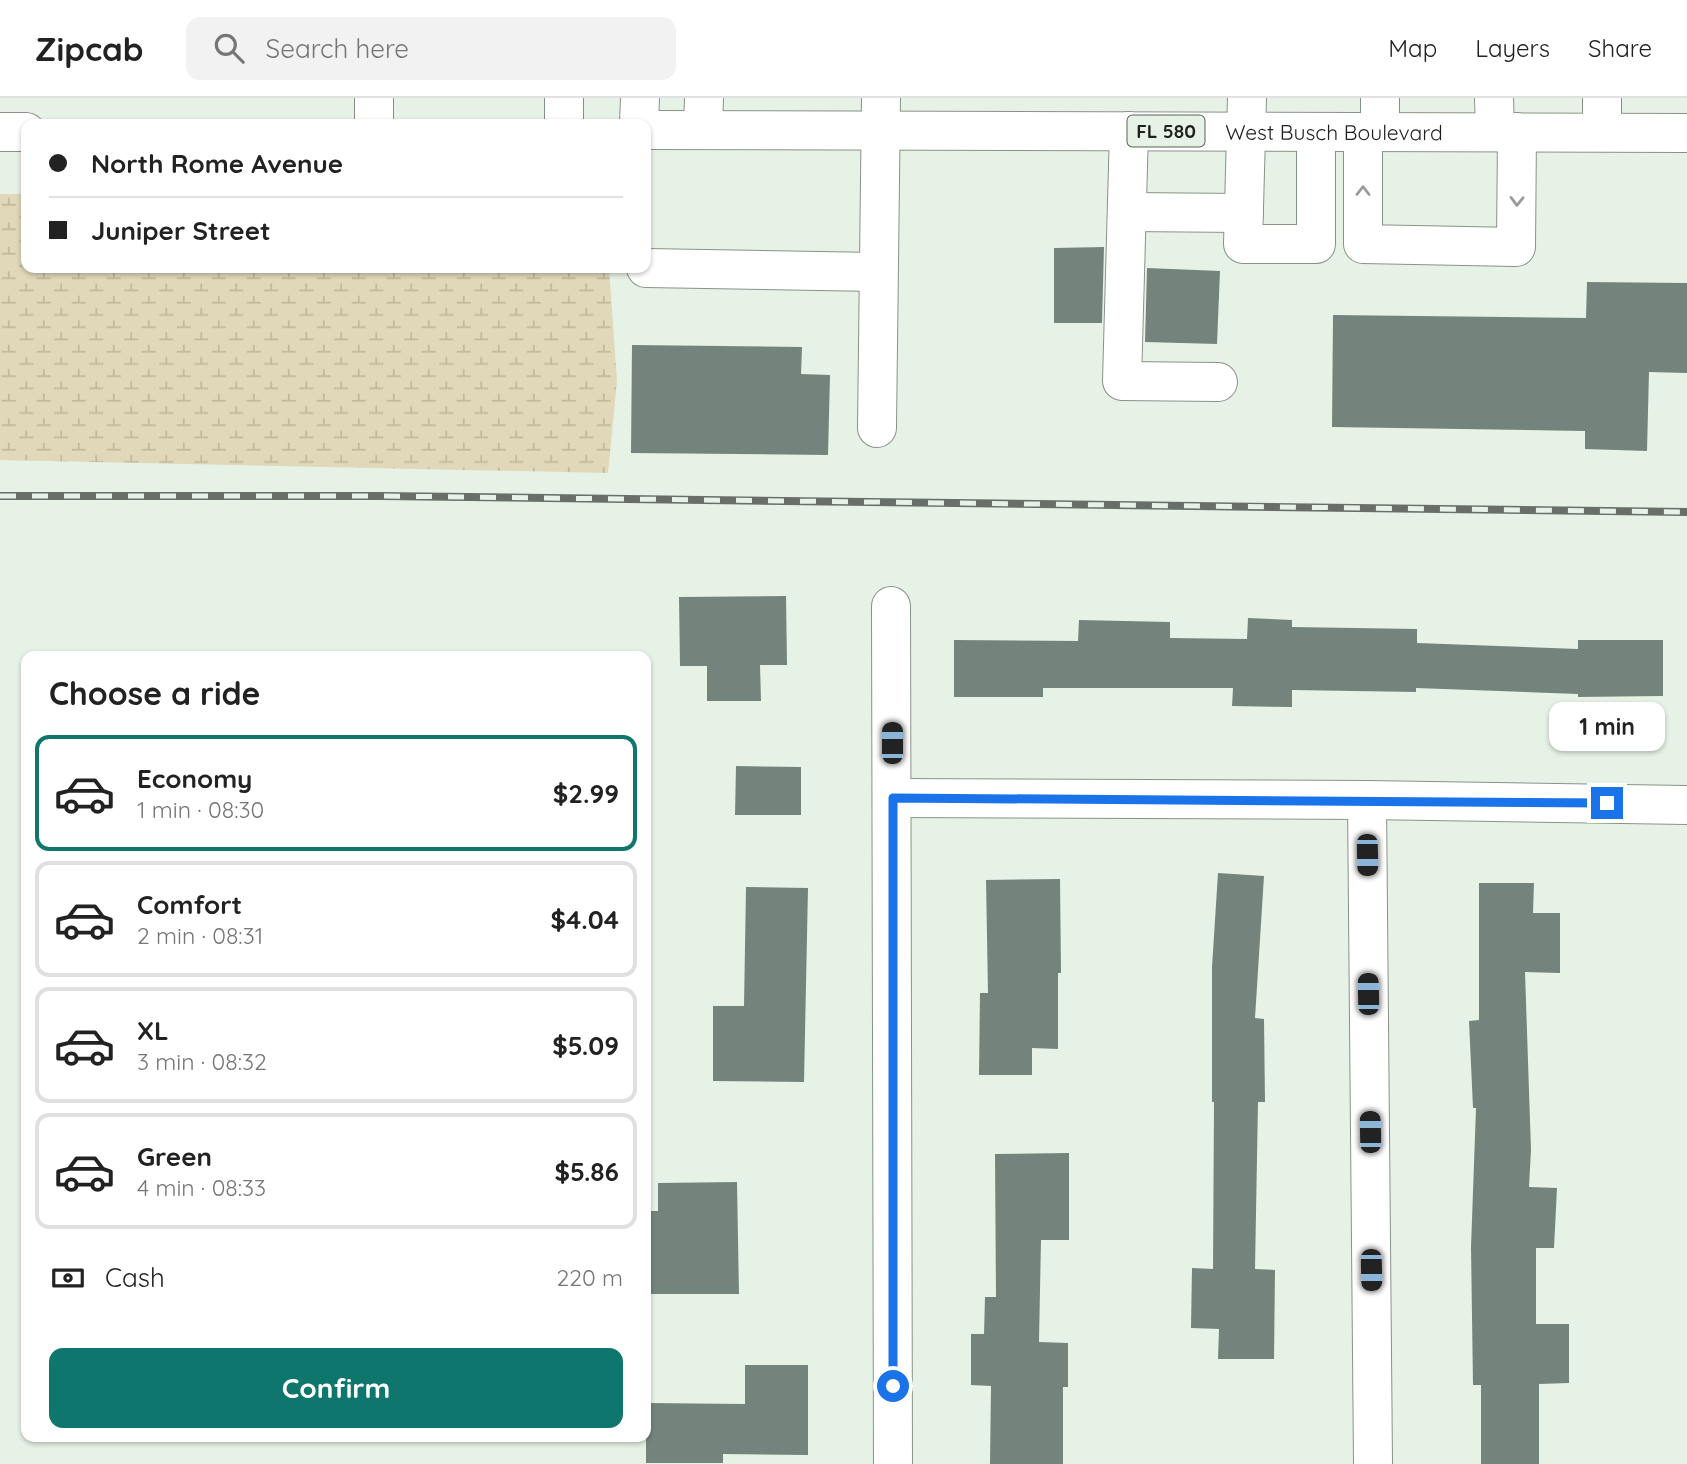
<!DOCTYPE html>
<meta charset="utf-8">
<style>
:root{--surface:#fff;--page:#f2f2f2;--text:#222;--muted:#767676;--line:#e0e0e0;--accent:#0f766e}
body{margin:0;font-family:Quicksand,sans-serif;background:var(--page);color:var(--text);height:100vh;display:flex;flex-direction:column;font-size:26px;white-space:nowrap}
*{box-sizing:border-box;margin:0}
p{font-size:23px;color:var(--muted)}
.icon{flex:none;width:38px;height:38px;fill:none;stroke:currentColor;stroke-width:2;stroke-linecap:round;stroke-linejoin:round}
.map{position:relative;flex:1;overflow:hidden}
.drawer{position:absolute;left:21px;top:553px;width:630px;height:791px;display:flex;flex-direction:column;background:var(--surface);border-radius:14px;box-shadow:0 2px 5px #0004}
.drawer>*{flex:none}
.hud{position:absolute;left:21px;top:21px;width:630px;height:154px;border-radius:14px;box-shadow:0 2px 5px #0004;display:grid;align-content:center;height:154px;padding:0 28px;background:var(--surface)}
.end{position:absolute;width:32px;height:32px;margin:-16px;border:9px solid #1a73e8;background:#fff;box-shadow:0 0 0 4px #fff}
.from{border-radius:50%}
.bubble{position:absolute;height:49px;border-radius:14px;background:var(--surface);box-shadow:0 2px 5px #0004;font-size:23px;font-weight:700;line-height:49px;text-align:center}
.car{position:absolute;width:21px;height:42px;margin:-21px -10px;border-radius:9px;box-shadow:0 0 5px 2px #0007;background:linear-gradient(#222 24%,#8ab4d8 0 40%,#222 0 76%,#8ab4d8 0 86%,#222 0)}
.hud b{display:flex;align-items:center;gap:24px;height:66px;font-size:26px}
.hud b+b{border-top:2px solid var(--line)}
.hud i{width:18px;height:18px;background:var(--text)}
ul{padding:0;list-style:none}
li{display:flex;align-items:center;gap:21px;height:116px;margin:0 14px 10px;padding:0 14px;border:4px solid var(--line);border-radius:14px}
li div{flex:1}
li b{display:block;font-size:26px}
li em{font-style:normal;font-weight:700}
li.on{border-color:var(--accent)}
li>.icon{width:63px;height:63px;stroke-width:1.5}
h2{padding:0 28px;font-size:32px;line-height:84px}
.pay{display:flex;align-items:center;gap:18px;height:77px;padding:0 28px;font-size:26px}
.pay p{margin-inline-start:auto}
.button{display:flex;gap:14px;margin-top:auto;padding:14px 28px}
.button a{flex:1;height:80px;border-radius:14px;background:var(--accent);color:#fff;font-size:28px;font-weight:700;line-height:80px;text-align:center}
header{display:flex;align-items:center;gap:42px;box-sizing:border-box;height:98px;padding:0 35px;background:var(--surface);border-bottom:2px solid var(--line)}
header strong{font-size:33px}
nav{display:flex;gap:38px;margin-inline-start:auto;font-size:24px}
.search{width:490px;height:63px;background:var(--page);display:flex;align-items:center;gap:18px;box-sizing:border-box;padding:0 24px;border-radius:14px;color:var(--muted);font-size:26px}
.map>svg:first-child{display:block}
.wetland{fill:url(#wetland-marsh)}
.building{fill:#74847d}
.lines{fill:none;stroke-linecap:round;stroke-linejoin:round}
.minor-casing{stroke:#889387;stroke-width:40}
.major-casing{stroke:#889387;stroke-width:40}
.minor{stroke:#fff;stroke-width:38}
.major{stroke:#fff;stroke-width:38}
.rail-casing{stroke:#696f68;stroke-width:8}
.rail{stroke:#e7f2e6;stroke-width:5;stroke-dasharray:16;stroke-linecap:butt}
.oneway{stroke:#999b99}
.route{stroke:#1a73e8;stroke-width:9}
.labels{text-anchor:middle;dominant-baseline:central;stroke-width:6;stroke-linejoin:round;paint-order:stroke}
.shield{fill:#e7f2e6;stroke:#5a6059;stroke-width:2}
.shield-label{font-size:19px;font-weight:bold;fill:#1d211c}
.street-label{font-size:21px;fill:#1d211c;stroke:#e7f2e6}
</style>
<header>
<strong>Zipcab</strong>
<div class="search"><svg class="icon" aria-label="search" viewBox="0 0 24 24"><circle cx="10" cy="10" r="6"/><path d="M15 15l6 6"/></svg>Search here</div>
<nav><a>Map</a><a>Layers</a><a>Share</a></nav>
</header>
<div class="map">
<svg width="1687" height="1366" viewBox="0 0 1687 1366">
<defs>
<pattern id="wetland-marsh" width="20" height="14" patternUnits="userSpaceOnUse" patternTransform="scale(1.75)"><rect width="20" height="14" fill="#e1d8b9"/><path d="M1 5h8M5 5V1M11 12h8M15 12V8" fill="none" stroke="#c1b99e"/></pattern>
</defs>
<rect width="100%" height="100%" fill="#e7f2e6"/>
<!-- wetland -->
<polygon class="wetland" points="0,96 26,96 26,170 609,170 617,283 608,375 0,362"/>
<!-- building -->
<g class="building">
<polygon points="1104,149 1102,225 1054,225 1054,150"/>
<polygon points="1147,170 1220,173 1217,246 1145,244"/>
<polygon points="1587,184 1687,185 1687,275 1649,274 1647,353 1585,351 1585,333 1332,329 1333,217 1586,220"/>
<polygon points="632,247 802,249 801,276 830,277 828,357 631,355"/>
<polygon points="786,498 787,567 760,567 761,603 707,603 707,568 680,568 679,499"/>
<polygon points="1248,520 1292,522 1292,529 1417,531 1417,545 1578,551 1578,542 1663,542 1663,598 1578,599 1578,596 1416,590 1416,594 1292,592 1292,609 1232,608 1233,590 1043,590 1043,599 954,599 954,542 1078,543 1079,522 1170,524 1170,540 1247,541"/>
<polygon points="736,668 801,669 801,717 735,717"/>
<polygon points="1218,775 1264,778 1255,920 1264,921 1265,1004 1258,1004 1255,1171 1275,1172 1274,1261 1218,1261 1219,1231 1191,1230 1192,1170 1213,1171 1214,1004 1212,1004 1212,869"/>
<polygon points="1060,781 1061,875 1058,875 1058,951 1032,950 1032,977 979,977 980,895 988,895 986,782"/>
<polygon points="1479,785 1534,785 1533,815 1560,815 1560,875 1525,874 1531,1052 1529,1089 1557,1090 1554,1150 1536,1150 1536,1226 1569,1226 1569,1285 1539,1286 1539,1366 1481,1366 1481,1287 1473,1287 1471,1149 1476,1010 1473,1010 1469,923 1479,922"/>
<polygon points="746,789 808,790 804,984 713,983 713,908 744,908"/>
<polygon points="1069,1055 1069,1142 1041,1142 1039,1244 1068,1245 1068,1289 1063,1289 1063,1366 990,1366 991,1288 971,1287 971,1236 984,1236 985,1199 996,1199 995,1056"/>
<polygon points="737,1084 739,1196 646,1196 646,1113 658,1113 658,1085"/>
<polygon points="745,1267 808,1267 808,1357 723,1356 723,1365 646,1365 646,1305 745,1306"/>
</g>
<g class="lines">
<defs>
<g id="minor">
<polyline points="1247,0 1243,146 1316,146 1316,34"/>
<polyline points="1494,0 1495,34"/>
<polyline points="374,26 374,0"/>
<polyline points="564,26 564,0"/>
<polyline points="639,26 640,0"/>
<polyline points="703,32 704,0"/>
<polyline points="1129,33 1122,283 1218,284"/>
<polyline points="1363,34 1363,146 1516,149 1517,34"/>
<polyline points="1380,34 1380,0"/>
<polyline points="1602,34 1602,0"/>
<polyline points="1127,114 1244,115"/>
<polyline points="646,170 877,174"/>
<polyline points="877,330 881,0"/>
<polyline points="891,508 893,1366"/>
<polyline points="893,700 1367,702 1687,707"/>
<polyline points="1367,702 1373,1366"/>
</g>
<g id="major">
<path id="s1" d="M646 32 1687 35"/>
<polyline points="0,34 26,34"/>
</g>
</defs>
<!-- minor casing -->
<use href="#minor" class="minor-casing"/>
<!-- major casing -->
<use href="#major" class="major-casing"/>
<!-- minor -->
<use href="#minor" class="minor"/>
<!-- major -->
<use href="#major" class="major"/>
<defs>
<polyline id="rail" points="0,398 381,398 1687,414"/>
</defs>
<!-- rail casing -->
<use href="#rail" class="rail-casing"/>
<!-- rail -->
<use href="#rail" class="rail"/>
</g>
<!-- one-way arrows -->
<defs><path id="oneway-chevron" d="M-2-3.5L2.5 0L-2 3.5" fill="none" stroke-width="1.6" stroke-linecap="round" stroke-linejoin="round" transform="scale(1.75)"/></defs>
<g class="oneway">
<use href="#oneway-chevron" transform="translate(1363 93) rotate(-90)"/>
<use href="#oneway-chevron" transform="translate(1517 103) rotate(91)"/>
</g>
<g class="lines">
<!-- route -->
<polyline class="route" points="893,1288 893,700 1607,705"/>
</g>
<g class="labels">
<!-- shield labels -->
<rect class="shield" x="1127.5" y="17.5" width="77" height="31" rx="5"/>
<g class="shield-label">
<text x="1166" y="33">FL 580</text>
</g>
<!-- street labels -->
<g class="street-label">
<text stroke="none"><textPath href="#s1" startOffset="688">West Busch Boulevard</textPath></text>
</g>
</g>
</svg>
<i class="end from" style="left:893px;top:1288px"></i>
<i class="end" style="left:1607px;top:705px"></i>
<div class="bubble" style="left:1549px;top:604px;width:116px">1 min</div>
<i class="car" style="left:892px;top:645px;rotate:0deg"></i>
<i class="car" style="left:1367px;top:757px;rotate:179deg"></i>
<i class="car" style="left:1368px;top:896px;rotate:359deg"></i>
<i class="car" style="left:1370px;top:1034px;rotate:359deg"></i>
<i class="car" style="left:1371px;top:1172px;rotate:179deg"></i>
<div class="hud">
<b><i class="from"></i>North Rome Avenue</b>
<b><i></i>Juniper Street</b>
</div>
<section class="drawer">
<h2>Choose a ride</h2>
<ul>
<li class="on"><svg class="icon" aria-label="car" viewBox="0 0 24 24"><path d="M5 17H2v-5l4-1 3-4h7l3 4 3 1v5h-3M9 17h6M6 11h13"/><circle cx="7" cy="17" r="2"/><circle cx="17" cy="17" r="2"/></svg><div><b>Economy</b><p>1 min · 08:30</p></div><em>$2.99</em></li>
<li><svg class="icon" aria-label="car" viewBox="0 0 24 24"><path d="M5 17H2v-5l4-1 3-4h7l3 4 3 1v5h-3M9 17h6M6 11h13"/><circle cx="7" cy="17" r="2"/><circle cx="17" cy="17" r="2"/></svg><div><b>Comfort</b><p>2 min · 08:31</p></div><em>$4.04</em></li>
<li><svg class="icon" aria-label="car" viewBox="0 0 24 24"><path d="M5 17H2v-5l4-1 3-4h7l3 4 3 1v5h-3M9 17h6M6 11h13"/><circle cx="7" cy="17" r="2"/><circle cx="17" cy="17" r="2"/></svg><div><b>XL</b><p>3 min · 08:32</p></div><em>$5.09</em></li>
<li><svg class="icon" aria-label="car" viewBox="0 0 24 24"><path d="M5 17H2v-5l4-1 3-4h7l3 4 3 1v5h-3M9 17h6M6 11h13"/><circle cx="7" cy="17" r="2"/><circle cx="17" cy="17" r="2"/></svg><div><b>Green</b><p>4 min · 08:33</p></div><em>$5.86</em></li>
</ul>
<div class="pay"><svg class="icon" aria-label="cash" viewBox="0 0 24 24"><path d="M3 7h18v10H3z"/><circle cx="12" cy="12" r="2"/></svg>Cash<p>220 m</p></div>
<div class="button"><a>Confirm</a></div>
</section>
</div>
